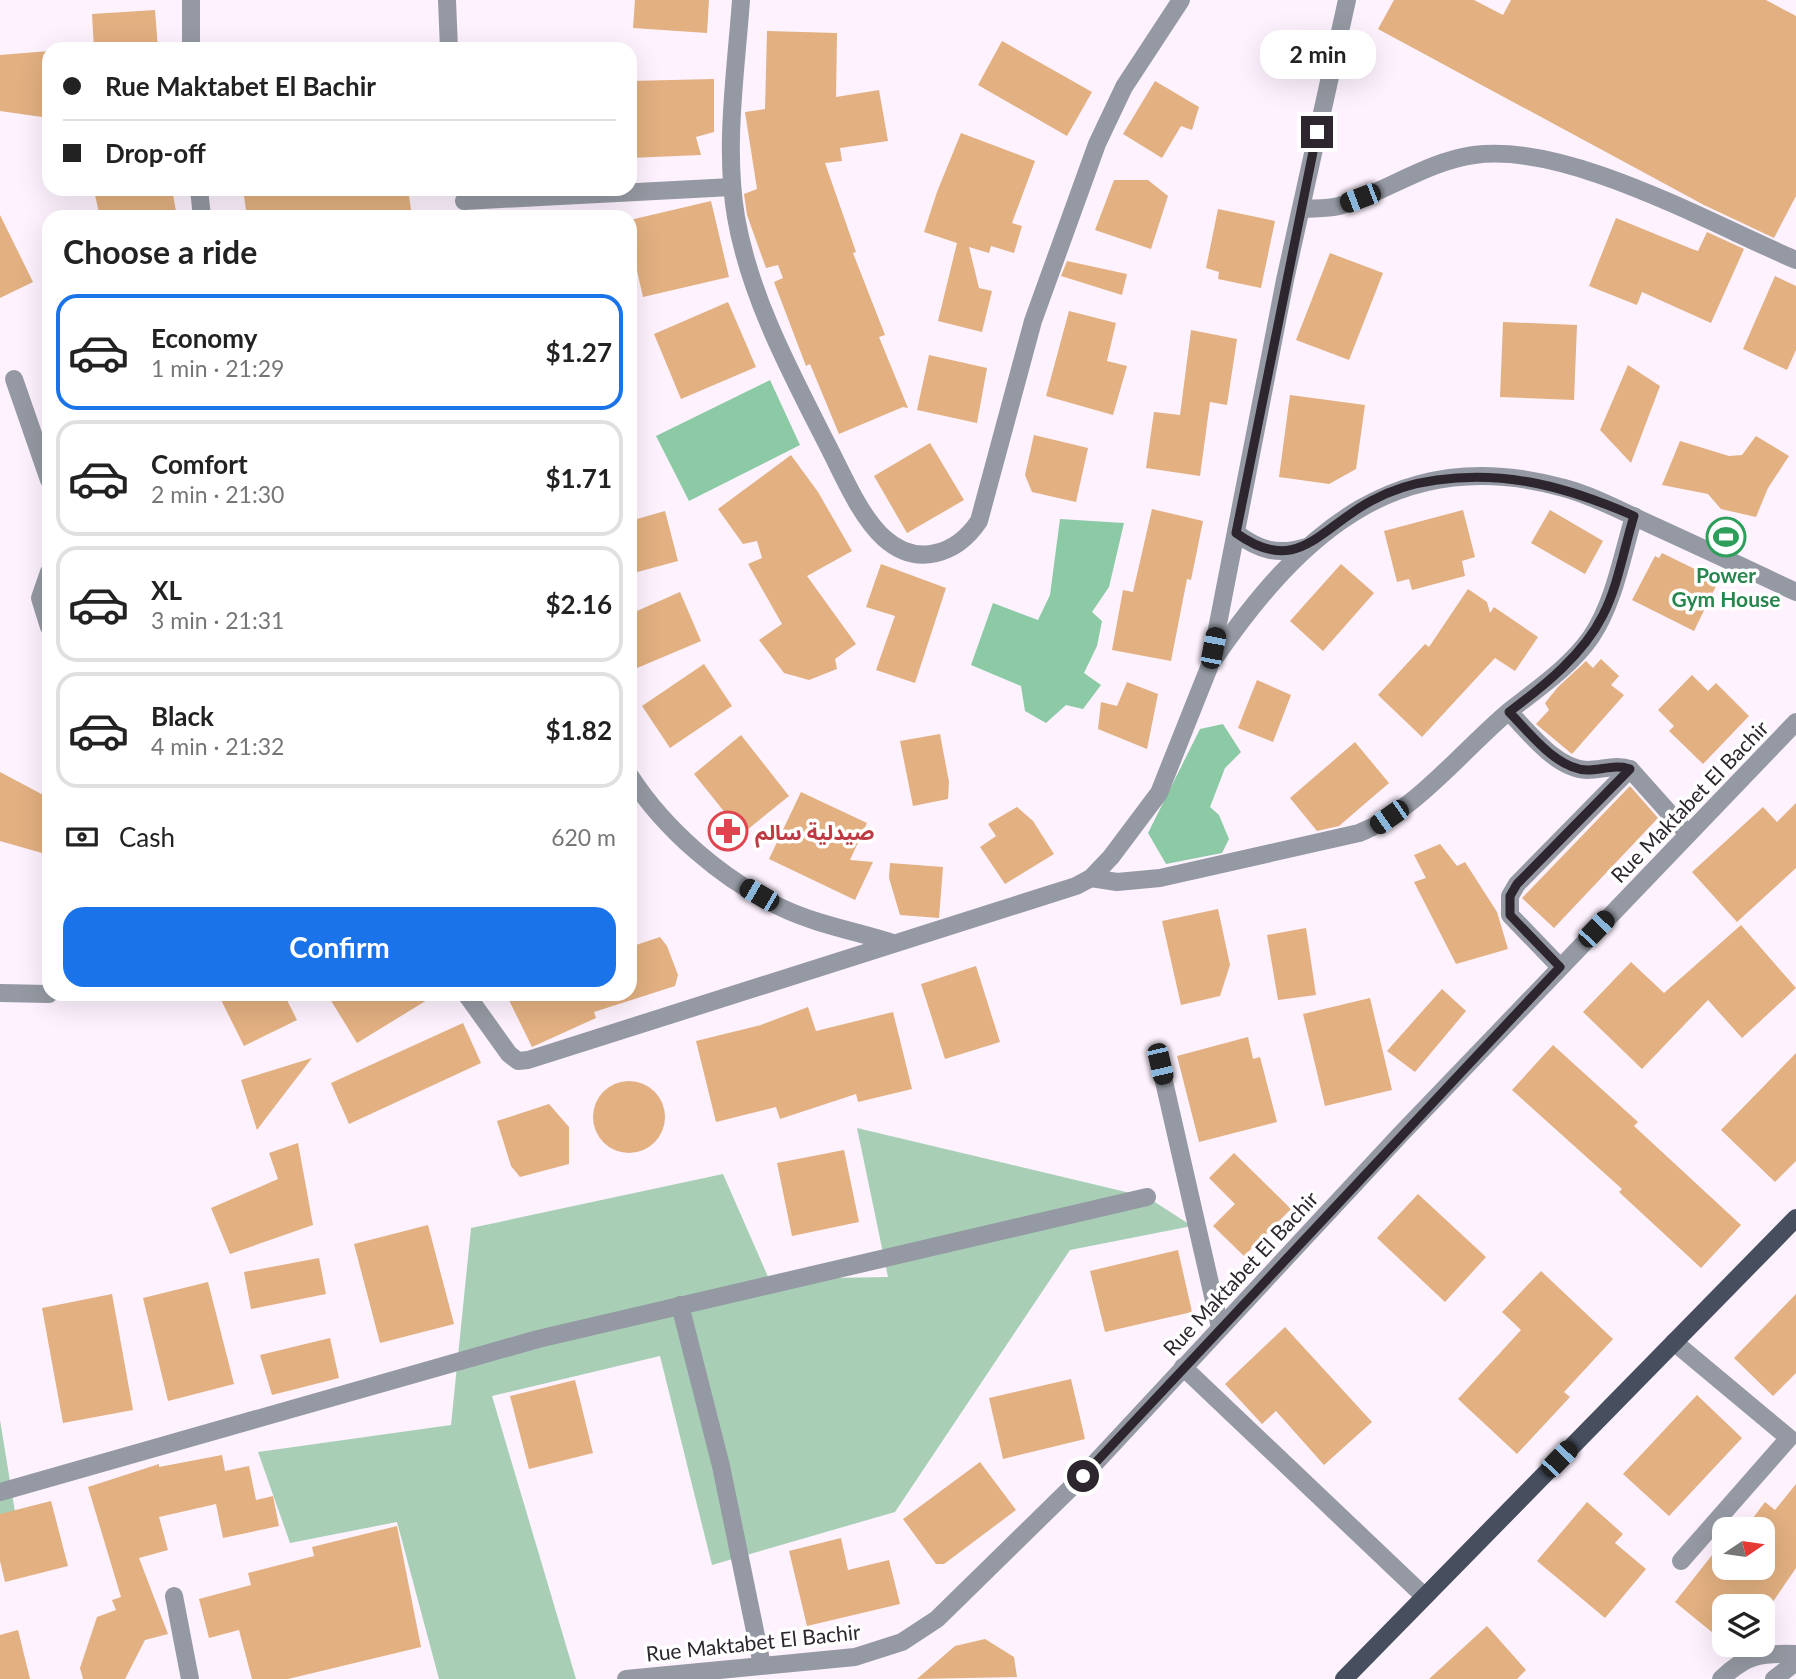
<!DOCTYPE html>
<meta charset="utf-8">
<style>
:root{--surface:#fff;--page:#f2f2f2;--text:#222;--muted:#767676;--line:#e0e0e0;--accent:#1a73e8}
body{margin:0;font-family:Lato,"Noto Sans Arabic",sans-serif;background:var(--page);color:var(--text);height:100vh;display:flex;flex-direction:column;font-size:26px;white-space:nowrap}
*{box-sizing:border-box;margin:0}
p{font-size:23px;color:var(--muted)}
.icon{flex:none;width:38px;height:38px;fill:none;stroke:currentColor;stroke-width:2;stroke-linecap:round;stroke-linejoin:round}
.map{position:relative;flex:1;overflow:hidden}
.panel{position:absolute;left:42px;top:210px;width:595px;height:791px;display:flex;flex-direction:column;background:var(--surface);border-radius:21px;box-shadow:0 7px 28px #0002}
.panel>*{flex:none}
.guide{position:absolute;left:42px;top:42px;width:595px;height:154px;border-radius:21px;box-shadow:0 7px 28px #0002;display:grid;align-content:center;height:154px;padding:0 21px;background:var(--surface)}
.needle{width:46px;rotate:77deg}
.controls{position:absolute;left:1712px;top:1517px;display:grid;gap:14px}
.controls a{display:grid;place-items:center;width:63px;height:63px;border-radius:14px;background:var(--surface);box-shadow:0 7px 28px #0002;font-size:35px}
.end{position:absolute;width:32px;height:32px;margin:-16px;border:9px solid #2d262e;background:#fff;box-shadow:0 0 0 4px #fff}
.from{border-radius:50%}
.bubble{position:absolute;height:49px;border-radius:21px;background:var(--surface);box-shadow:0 7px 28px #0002;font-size:23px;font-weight:700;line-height:49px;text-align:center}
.car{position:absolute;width:21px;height:42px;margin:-21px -10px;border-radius:9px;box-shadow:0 0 5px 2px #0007;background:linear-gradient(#222 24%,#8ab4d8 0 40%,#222 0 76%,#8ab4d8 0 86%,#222 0)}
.guide b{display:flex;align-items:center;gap:24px;height:66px;font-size:26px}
.guide b+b{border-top:2px solid var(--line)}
.guide i{width:18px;height:18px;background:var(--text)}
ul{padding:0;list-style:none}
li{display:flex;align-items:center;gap:21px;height:116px;margin:0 14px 10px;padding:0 7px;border:4px solid var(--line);border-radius:21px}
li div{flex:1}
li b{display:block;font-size:26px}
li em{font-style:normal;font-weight:700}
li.on{border-color:var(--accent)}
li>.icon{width:63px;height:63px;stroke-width:1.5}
h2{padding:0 21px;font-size:32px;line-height:84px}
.pay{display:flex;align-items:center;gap:18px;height:77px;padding:0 21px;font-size:26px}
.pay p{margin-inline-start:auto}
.button{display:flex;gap:14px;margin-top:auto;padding:14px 21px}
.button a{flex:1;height:80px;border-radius:21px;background:var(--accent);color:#fff;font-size:28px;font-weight:700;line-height:80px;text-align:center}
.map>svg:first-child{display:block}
.green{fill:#a8cfb6}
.forest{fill:#8bcaa4}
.building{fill:#e2b081}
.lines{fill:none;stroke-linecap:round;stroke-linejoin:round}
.minor{stroke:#9499a3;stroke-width:18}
.major{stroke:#474f5f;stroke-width:18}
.route{stroke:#2d262e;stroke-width:9}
.labels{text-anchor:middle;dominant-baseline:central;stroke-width:7;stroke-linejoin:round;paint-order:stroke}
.leisure-label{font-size:21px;font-weight:bold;fill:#27864d;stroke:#fff}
.street-label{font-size:21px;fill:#2d262e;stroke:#fff}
.health-label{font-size:21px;font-weight:bold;fill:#be3a42;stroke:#fff;text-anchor:start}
</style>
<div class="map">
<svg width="1796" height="1679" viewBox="0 0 1796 1679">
<rect width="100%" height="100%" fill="#fdf2fe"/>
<!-- green -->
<g class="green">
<polygon points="857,1128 1147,1197 1192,1226 1070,1250 895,1512 712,1565 660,1356 492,1396 576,1679 439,1679 397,1522 290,1543 258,1452 451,1425 471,1228 723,1174 769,1279 888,1277"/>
<polygon points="0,1420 15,1512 0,1515"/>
</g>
<!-- forest -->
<g class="forest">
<polygon points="770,380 800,445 689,501 656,436"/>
<polygon points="1060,519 1124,523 1109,587 1092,612 1102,621 1097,646 1084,673 1101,685 1083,709 1066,705 1046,723 1025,711 1021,686 971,665 993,603 1038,620 1050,595"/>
<polygon points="1223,724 1241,752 1225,768 1210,807 1219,815 1229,839 1222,853 1166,864 1148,833 1200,729"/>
</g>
<!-- building -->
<g class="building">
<polygon points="635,0 709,0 707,33 633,28"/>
<polygon points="1394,0 1474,0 1503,15 1511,0 1766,0 1796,16 1796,196 1774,238 1704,205 1378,29"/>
<polygon points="155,10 158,49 94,49 92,14"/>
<polygon points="767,31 837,33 836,97 879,90 888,141 840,148 842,161 825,163 856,252 853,253 885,335 879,337 908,408 903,407 839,434 810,364 806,366 774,282 783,278 778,265 766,268 747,215 744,194 757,189 745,112 765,109"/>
<polygon points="1002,41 1092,92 1067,136 978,85"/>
<polygon points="49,51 49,118 0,111 0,55"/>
<polygon points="714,79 714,132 696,137 701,155 630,158 630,81"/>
<polygon points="1155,81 1199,107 1192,130 1181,126 1162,158 1123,134"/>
<polygon points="961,133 1035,161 1012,223 1022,226 1014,253 991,246 989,253 969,247 979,288 992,291 982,332 938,321 957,243 924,232 937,192"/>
<polygon points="1114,180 1148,180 1168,196 1151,249 1095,230"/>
<polygon points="124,189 172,189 177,217 100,217 95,195"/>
<polygon points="243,189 408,189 412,217 247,217"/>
<polygon points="711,201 729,277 643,297 630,240 630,220"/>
<polygon points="1218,209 1275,221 1261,288 1218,279 1219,272 1206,268"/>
<polygon points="0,215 33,282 0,298"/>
<polygon points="1616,218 1692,249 1698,251 1707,232 1744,249 1711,323 1642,292 1637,305 1589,286"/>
<polygon points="1330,253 1383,273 1349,360 1296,340"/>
<polygon points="1067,261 1127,274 1122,295 1061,276"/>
<polygon points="1775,276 1796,286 1796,350 1787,370 1743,349"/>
<polygon points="728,302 756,367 681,399 654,334"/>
<polygon points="1069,311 1116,323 1107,361 1127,366 1113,415 1046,396"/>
<polygon points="1503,322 1577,325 1574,400 1500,397"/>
<polygon points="1191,330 1237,339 1227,405 1210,402 1200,476 1146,468 1154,412 1180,415"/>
<polygon points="929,355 987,368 977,423 917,410"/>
<polygon points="1628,365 1660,386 1631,463 1600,430"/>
<polygon points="1290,395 1365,405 1356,469 1329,484 1279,477"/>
<polygon points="1034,435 1088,448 1076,502 1032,492 1025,475"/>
<polygon points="1756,436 1789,456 1768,488 1756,517 1721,509 1708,494 1662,485 1680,441 1729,456 1742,455"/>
<polygon points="930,443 964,500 907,533 874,476"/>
<polygon points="791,455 818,492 852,551 807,576 856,644 835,659 837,669 809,680 784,673 759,640 782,624 748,564 762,558 757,541 743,544 718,509"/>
<polygon points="1152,509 1203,521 1191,580 1187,579 1171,661 1112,650 1123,590 1133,592"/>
<polygon points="1463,510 1475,557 1462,561 1465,576 1412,590 1409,579 1397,582 1384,531"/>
<polygon points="1550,510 1603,541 1585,574 1531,543"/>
<polygon points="665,511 678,561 630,574 630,521"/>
<polygon points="1662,553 1711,577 1709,580 1717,584 1694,631 1632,600 1655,556 1659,558"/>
<polygon points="881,564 946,588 915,683 876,670 895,616 866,607"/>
<polygon points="1341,564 1374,593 1323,651 1290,621"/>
<polygon points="1468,589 1487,602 1490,613 1494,607 1538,637 1515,671 1495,658 1422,737 1378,695 1425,644 1429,647"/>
<polygon points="680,592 701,641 630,671 630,614"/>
<polygon points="1601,659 1619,676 1611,685 1624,695 1572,754 1536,724 1549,710 1545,703 1558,687 1586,661 1593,668"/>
<polygon points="704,664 732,706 670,748 642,706"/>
<polygon points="1692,675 1708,691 1716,683 1749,716 1703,764 1669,731 1674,726 1658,710"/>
<polygon points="1257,680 1291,695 1273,742 1238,728"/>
<polygon points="1127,682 1158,694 1147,749 1098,729 1101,702 1117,706"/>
<polygon points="940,734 949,782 948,799 913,806 900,741"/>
<polygon points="741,735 789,796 742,834 694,774"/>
<polygon points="1355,742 1389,783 1339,826 1317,831 1290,798"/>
<polygon points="0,772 49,798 49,855 0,841"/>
<polygon points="1630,786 1658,818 1554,928 1522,898"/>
<polygon points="801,792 867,823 850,860 873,862 855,900 769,859"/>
<polygon points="1796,803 1796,868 1737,922 1692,872 1763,807 1777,822"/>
<polygon points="1017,807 1033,821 1054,854 1005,884 980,847 996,836 988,824"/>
<polygon points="1440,844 1457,866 1465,862 1497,912 1508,949 1456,964 1414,882 1426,878 1414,855"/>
<polygon points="890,863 943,867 939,918 900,915 889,878"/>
<polygon points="1218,909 1230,965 1220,996 1181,1005 1162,921"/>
<polygon points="1741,925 1796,988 1742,1038 1708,1000 1642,1069 1583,1012 1631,962 1664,993"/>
<polygon points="1306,928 1316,995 1278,1000 1267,935"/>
<polygon points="660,937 667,946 678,975 675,986 594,1012 596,1018 532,1047 506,994 630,994 630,947"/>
<polygon points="976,966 1000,1042 945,1059 921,984"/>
<polygon points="1442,989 1466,1011 1415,1072 1387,1051"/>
<polygon points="218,994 284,994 297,1020 244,1046"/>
<polygon points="327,994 437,994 357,1043"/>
<polygon points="1370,998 1392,1090 1325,1106 1303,1014"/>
<polygon points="808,1007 816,1031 893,1012 912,1089 858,1102 856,1094 780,1119 776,1107 716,1122 696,1041 761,1025"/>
<polygon points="463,1023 481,1063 349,1124 331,1083"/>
<polygon points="1248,1037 1253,1059 1260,1057 1277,1122 1199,1142 1177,1056"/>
<polygon points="1553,1045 1638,1122 1634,1126 1741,1225 1701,1268 1619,1192 1622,1189 1512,1090"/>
<polygon points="1796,1053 1796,1161 1775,1182 1721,1130"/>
<polygon points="312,1058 269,1114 257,1130 241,1080"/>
<circle cx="629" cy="1117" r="36"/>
<polygon points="549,1104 569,1127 569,1164 520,1177 511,1166 497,1121"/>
<polygon points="298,1143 313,1225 230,1254 211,1208 278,1179 269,1153"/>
<polygon points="844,1150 859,1222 792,1236 777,1163"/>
<polygon points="1234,1153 1291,1209 1244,1256 1213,1226 1235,1204 1209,1178"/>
<polygon points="1418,1194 1486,1257 1445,1302 1377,1238"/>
<polygon points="428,1225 454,1324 380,1343 354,1244"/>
<polygon points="1178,1250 1192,1312 1105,1332 1090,1271"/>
<polygon points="319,1258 326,1294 251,1309 244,1272"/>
<polygon points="1541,1271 1613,1339 1564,1392 1570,1397 1517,1454 1458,1399 1521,1330 1502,1312"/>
<polygon points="208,1282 234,1384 168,1401 143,1298"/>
<polygon points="112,1294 133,1410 63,1423 42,1308"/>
<polygon points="1796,1294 1796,1373 1773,1396 1734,1358"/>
<polygon points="1285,1327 1372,1422 1324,1465 1276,1411 1262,1424 1225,1384"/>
<polygon points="330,1338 339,1378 272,1395 260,1355"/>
<polygon points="1071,1379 1085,1439 1003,1459 989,1398"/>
<polygon points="575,1380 593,1453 529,1469 510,1396"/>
<polygon points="1697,1395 1742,1438 1669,1516 1623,1474"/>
<polygon points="222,1455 225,1471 249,1466 256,1500 273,1496 279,1526 223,1538 216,1504 159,1517 168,1550 139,1558 168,1634 145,1640 125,1679 83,1679 80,1668 97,1617 116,1610 112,1600 121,1597 88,1487 159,1464 159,1467"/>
<polygon points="980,1462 1016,1510 944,1564 936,1564 903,1519"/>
<polygon points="1796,1484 1796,1568 1770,1606 1724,1606 1724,1642 1675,1602 1724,1540 1724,1568 1762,1568 1762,1530 1744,1530 1765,1502 1775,1510"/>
<polygon points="51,1501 68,1566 5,1582 0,1561 0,1514"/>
<polygon points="1587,1502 1623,1534 1615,1543 1646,1569 1605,1618 1537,1561"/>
<polygon points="397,1526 421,1647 288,1679 252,1679 239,1630 209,1638 199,1599 251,1585 248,1573 314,1556 312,1547"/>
<polygon points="841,1538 848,1570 889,1560 900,1604 807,1626 789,1551"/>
<polygon points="1487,1626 1526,1670 1517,1679 1429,1679"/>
<polygon points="18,1630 30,1679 0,1679 0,1635"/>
<polygon points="985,1639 1014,1657 1017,1677 917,1679 955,1646"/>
</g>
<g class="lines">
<!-- minor -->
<g class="minor">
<polyline points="447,0 449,49"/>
<path d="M741 0C736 71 724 147 736 217 750 298 792 375 829 448 844 477 860 516 884 538 917 568 957 554 979 521L1033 321 1097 144 1124 87 1181 0"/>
<polyline points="191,49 191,0"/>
<polyline points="199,189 202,217"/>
<polyline points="464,201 732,187"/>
<path d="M1302 209C1314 208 1327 209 1339 206 1385 193 1425 162 1474 155 1567 142 1709 223 1796 260"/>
<polyline points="14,379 49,480"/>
<path d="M1236 533C1259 550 1278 556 1306 547"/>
<polyline points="49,572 40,598 49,627"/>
<path d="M1214 659C1301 532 1400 442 1564 488 1594 496 1623 512 1652 525 1700 547 1748 569 1796 592"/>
<path d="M1509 712C1529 732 1556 769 1587 770 1602 770 1616 764 1630 769L1688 834"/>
<path d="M630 776C665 830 722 879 780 907 815 924 855 931 893 943"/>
<path d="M1091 878 1117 882 1160 878 1359 833C1415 811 1462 751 1508 712 1536 690 1570 667 1591 637 1614 603 1622 556 1634 516"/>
<polyline points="1560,967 1510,915 1510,896 1517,884 1630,769"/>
<polyline points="0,993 49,994"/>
<polyline points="466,994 509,1054 518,1061 528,1060 1076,886 1091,878 1111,857 1159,793 1210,665 1285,280 1347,0"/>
<polyline points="1160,1064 1220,1327"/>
<polyline points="680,1305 721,1466 762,1665"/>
<polyline points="1674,1342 1789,1438 1681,1561"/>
<polyline points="1183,1367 1424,1596"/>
<polyline points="0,1492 538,1339 1147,1197"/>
<polyline points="174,1596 190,1679"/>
<polyline points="626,1679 855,1657 902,1642 937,1619 1083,1476 1400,1135 1796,722"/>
<path d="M1721 1679C1747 1654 1761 1653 1796 1654"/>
<polyline points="1774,1679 1796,1662"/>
</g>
<!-- major -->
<polyline class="major" points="1344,1679 1796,1218"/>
</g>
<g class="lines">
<!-- route -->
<path class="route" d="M1083 1476 1560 967 1510 915V896L1517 884 1630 769C1616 764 1602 770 1587 770 1556 769 1529 732 1509 712 1544 686 1583 655 1603 615 1618 586 1624 548 1634 516 1570 488 1508 470 1437 480 1414 483 1391 490 1371 501 1319 529 1297 577 1236 533L1317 132"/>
</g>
<!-- icons -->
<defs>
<symbol id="stadium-ring" viewBox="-11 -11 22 22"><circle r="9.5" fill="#fff" stroke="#2e9e5b" stroke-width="1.5"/><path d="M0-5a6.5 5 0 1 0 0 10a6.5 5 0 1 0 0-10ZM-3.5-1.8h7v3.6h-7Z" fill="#2e9e5b"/></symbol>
<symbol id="pharmacy-ring" viewBox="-11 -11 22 22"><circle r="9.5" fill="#fff" stroke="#e0444e" stroke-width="1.5"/><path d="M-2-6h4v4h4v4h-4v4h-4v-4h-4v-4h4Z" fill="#e0444e"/></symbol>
</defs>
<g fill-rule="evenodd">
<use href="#stadium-ring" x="1704" y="515" width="44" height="44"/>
<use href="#pharmacy-ring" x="706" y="809" width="44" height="44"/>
</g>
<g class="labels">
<!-- leisure labels -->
<g class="leisure-label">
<text x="1726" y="574">Power<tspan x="1726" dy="24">Gym House</tspan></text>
</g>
<!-- street labels -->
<g class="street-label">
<text transform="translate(1689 801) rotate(-46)">Rue Maktabet El Bachir</text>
<text transform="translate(1240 1273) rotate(-47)">Rue Maktabet El Bachir</text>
<text transform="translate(753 1642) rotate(-6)">Rue Maktabet El Bachir</text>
</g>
<!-- health labels -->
<g class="health-label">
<text x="755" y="831">صيدلية سالم</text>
</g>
</g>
</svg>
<div class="controls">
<a><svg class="needle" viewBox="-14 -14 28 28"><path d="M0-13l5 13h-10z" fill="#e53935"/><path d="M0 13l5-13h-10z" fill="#767676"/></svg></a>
<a><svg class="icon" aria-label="layers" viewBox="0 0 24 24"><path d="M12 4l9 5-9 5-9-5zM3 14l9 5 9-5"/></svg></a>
</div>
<i class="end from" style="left:1083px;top:1476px"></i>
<i class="end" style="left:1317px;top:132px"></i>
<div class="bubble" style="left:1260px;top:30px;width:116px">2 min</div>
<i class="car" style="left:1360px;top:198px;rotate:249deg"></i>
<i class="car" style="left:1213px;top:648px;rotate:11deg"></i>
<i class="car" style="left:1389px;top:817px;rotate:235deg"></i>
<i class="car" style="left:759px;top:895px;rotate:300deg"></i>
<i class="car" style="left:1596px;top:929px;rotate:44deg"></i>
<i class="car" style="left:1160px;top:1064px;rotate:167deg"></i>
<i class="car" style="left:1559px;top:1459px;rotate:44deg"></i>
<div class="guide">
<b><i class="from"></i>Rue Maktabet El Bachir</b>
<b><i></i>Drop-off</b>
</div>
<section class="panel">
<h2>Choose a ride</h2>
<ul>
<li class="on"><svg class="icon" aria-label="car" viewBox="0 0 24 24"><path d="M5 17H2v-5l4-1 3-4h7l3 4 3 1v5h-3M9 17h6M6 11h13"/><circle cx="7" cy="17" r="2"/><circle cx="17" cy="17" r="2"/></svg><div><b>Economy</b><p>1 min · 21:29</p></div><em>$1.27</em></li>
<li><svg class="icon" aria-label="car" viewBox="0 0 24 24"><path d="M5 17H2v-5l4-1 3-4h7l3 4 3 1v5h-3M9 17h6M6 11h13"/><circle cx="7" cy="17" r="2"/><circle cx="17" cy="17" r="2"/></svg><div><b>Comfort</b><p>2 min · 21:30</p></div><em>$1.71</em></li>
<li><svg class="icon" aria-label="car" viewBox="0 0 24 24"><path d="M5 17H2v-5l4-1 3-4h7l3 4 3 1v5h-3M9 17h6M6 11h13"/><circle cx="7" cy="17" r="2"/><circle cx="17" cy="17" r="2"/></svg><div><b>XL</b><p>3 min · 21:31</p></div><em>$2.16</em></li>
<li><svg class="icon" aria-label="car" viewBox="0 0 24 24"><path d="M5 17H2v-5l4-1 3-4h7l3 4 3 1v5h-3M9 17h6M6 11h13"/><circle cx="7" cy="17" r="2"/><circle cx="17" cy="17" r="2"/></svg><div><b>Black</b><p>4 min · 21:32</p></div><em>$1.82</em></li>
</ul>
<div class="pay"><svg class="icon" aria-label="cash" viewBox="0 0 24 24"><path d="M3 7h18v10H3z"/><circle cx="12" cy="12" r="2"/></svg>Cash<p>620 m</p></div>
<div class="button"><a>Confirm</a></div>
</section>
</div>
